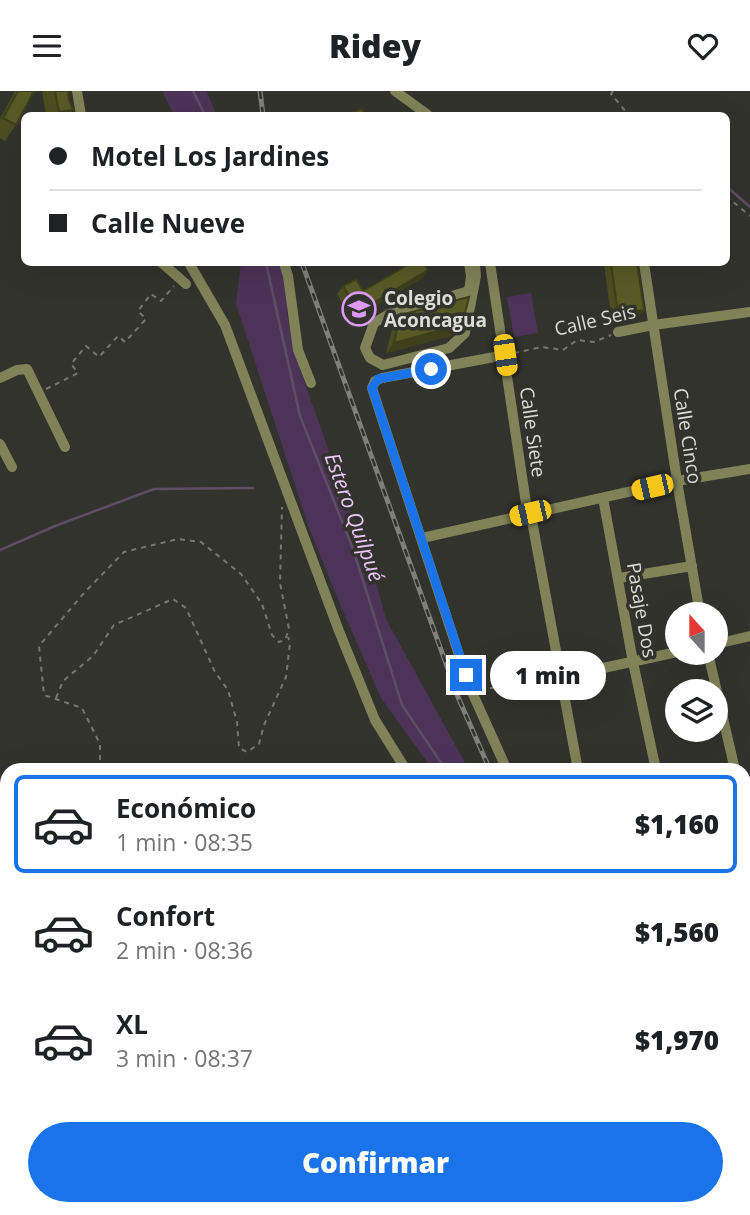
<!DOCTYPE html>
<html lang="es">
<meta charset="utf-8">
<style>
:root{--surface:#fff;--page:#f2f2f2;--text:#202124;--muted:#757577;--line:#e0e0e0;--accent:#1a73e8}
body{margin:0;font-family:"Open Sans",sans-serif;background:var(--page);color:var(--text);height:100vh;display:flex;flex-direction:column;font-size:26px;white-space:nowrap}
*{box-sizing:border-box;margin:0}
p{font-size:23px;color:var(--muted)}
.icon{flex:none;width:38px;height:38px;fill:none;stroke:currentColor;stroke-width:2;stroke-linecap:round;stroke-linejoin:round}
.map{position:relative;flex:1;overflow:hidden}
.drawer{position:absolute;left:0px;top:672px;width:751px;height:453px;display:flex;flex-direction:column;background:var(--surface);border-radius:21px 21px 0 0;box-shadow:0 7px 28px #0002}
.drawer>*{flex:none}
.banner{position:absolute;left:21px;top:21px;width:709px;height:154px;border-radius:10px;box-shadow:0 7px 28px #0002;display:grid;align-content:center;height:154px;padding:0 28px;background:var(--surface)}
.needle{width:46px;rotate:339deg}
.tools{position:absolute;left:665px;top:511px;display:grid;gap:14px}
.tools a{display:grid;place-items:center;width:63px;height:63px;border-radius:50%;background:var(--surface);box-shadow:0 7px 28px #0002;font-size:35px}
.end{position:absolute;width:32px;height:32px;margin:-16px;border:9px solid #1a73e8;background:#fff;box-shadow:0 0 0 4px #fff}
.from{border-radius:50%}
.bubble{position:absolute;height:49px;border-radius:24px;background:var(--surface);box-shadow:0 7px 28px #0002;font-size:23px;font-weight:800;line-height:49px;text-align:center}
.car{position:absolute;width:21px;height:42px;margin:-21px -10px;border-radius:9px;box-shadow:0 0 5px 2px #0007;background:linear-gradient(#f5c518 24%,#345 0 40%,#f5c518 0 76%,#345 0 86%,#f5c518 0)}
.banner b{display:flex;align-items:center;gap:24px;height:66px;font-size:26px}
.banner b+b{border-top:2px solid var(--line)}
.banner i{width:18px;height:18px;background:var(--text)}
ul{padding:12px 0 0;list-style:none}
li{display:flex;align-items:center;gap:21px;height:98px;margin:0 14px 10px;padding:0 14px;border:4px solid transparent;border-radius:10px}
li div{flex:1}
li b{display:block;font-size:26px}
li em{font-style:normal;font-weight:800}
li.on{border-color:var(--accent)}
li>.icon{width:63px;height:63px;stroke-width:1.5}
.action{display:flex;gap:14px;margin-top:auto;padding:14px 28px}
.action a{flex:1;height:80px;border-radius:42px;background:var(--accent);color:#fff;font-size:28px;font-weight:800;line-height:80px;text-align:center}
header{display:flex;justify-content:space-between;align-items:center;height:91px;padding:0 28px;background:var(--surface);font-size:32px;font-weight:800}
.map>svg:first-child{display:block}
.green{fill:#4d3358}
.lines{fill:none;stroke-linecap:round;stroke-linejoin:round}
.stream{stroke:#5f4d66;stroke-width:2.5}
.path{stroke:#767772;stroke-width:2;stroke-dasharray:5 5;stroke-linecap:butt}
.minor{stroke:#808358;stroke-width:10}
.rail-casing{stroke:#7f807b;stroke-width:5}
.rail{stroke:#32332d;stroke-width:2.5;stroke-dasharray:8;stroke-linecap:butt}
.wall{fill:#4c4d21}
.shaded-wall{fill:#3e3f1b}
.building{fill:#585a26;stroke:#3e3f1b;stroke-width:2}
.route{stroke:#1a73e8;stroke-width:9}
.labels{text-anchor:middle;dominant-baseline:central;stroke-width:7;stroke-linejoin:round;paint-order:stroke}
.poi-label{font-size:19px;font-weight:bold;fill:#dcddd9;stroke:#32332d;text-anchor:start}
.street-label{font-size:19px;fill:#dcddd9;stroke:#32332d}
.water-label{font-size:21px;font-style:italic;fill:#edc6fc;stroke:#32332d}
</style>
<header><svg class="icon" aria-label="menu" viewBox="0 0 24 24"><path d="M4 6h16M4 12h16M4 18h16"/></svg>Ridey<svg class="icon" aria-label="heart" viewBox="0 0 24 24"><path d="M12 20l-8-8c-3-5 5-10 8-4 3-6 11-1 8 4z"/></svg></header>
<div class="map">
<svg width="750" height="1124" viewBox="0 0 750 1124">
<rect width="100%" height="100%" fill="#32332d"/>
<!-- green -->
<g class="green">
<polygon points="162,0 206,0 217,24 174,24"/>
<polygon points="241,172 279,172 287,195 287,223 297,270 346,408 367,459 386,528 469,679 433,679 381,607 342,518 309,437 236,213"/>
<polygon points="531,202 538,242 514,246 507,206"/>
<polygon points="458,1118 601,1118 600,1124 455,1124"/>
</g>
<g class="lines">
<!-- stream -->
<g class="stream">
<polyline points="193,0 205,24"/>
<polyline points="726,95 750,116"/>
<polyline points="266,172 300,325 353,458 402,614 446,679"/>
<polyline points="0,459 55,435 154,398 253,397"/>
<polyline points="629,1124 631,1118"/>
</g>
<!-- path -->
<g class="path">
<polyline points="613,0 611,3 627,22 620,24"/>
<polyline points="726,105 750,125"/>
<polyline points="514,262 542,256 563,259 577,249 594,251 611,244"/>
<polyline points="46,298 78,282 71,273 86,255 99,266 118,245 125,251 146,228 138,220 151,203 161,210 174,195"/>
<polyline points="480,599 550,587"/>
<polyline points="56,607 63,590 93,565 114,534 173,508 186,517 215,581 228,599 237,631 239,657 247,661 259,653 264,634 286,586 290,552 288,546"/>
<polyline points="100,679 100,653 82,617 44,604 39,555 84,502 124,461 178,448 201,451 241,483 262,513 272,544 279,551 285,549 289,538 280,492 282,416"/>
<polyline points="744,695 750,693"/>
<polyline points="0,834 7,830"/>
<polyline points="744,850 750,849"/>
<polyline points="0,991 7,995"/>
<polyline points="92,1124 93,1118"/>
<polyline points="663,1124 666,1118"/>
</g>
<!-- minor -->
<g class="minor">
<polyline points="77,0 81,24"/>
<polyline points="395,0 428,24"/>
<polyline points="162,172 186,193"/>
<polyline points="189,172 225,234 339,540 375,629 406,679"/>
<polyline points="284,172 288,185 298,259 311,292"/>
<polyline points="469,172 471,185 469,200 389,223 374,232 365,257 370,267 383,274 449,257 465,242 476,185 475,172"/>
<polyline points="490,172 526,412 532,430 578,679"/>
<polyline points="644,172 677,390 700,523"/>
<polyline points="618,241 653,234 750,221"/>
<polyline points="505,264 382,287 375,290 372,297 460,567 472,601 507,679"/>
<polyline points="0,287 17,279 27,278 65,356"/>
<polyline points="0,353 12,376"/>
<polyline points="603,407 633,571 656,679"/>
<polyline points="422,447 677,390 750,378"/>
<polyline points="619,487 692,475"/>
<polyline points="716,553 750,545"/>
<polyline points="708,562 735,679"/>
<polyline points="562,586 677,561"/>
<polyline points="744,723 750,757"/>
<polyline points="477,1124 481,1118"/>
</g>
<defs>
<g id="rail">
<polyline points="260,0 263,24"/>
<polyline points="302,172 458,606 490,679"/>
<polyline points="680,1124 681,1118"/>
</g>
</defs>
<!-- rail casing -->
<use href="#rail" class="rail-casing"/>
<!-- rail -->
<use href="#rail" class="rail"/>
</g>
<!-- wall -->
<g class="wall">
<polygon points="15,0 34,0 16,34 5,50 0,47 0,28"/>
<polygon points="42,0 68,0 69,24 46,24"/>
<polygon points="606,172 637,172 644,219 638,227 612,231 604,174"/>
<polygon points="423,187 362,223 359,218 349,224 337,203 343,195 363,200"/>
<polygon points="400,224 455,241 451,245 386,262 393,235"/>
</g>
<!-- shaded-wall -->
<g class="shaded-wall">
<polygon points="73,19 69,24 56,24 59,21"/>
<polygon points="428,179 423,187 362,223 368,215"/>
<polygon points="364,210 359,218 349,224 355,215"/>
<polygon points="644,219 638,227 612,231 618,223"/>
<polygon points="463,230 451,245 386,262 394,252"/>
</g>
<!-- building -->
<g class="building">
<polygon points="18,0 34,0 16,34 3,27"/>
<polygon points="55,0 68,0 69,9 73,19 59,21"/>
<polygon points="362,18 365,24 346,24"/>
<polygon points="411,172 424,172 428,179 368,215 364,210 355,215 343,195 356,188 363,200"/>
<polygon points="611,172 637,172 644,219 618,223"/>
<polygon points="469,206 463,230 459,234 394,252 400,224"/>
</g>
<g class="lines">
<!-- route -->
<polyline class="route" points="431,278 378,288 372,297 466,584"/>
</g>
<!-- icons -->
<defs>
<symbol id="school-ring" viewBox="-11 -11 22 22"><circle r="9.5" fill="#32332d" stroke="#dc99f5" stroke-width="1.5"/><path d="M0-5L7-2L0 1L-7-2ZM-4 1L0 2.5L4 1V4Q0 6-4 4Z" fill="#dc99f5"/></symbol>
</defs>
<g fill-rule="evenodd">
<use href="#school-ring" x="340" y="199" width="38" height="38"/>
</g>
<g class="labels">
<!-- poi labels -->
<g class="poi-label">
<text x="384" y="207">Colegio<tspan x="384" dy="22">Aconcagua</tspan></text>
</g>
<!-- street labels -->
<g class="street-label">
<text transform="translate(595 229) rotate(-13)">Calle Seis</text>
<text transform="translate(533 341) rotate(82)">Calle Siete</text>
<text transform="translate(688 345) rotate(81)">Calle Cinco</text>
<text transform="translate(642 519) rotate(80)">Pasaje Dos</text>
</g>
<!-- water labels -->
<g class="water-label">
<text transform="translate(355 426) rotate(70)">Estero Quilpué</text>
</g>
</g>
</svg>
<div class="tools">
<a><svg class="needle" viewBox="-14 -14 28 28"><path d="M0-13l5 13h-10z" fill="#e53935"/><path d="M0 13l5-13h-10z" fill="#757577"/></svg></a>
<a><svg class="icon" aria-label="layers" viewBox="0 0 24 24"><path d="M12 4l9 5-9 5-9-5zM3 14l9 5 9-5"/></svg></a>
</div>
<i class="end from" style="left:431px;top:278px"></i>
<i class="end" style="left:466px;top:584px"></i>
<div class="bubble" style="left:490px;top:560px;width:116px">1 min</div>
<i class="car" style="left:505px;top:264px;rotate:172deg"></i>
<i class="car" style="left:652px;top:396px;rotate:257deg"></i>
<i class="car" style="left:530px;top:422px;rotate:257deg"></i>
<div class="banner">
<b><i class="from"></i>Motel Los Jardines</b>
<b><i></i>Calle Nueve</b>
</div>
<section class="drawer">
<ul>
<li class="on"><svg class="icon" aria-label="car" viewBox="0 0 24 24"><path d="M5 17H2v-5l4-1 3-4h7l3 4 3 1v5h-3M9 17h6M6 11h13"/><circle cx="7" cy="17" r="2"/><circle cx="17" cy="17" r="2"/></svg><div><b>Económico</b><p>1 min · 08:35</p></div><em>$1,160</em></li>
<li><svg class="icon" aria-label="car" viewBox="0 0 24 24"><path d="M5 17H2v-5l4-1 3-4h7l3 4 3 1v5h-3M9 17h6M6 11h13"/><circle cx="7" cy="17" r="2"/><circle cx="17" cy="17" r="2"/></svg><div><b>Confort</b><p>2 min · 08:36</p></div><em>$1,560</em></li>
<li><svg class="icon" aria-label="car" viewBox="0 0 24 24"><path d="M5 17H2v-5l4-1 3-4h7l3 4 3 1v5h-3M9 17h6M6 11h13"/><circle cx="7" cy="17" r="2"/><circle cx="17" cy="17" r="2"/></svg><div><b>XL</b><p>3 min · 08:37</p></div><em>$1,970</em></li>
</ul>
<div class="action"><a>Confirmar</a></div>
</section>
</div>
